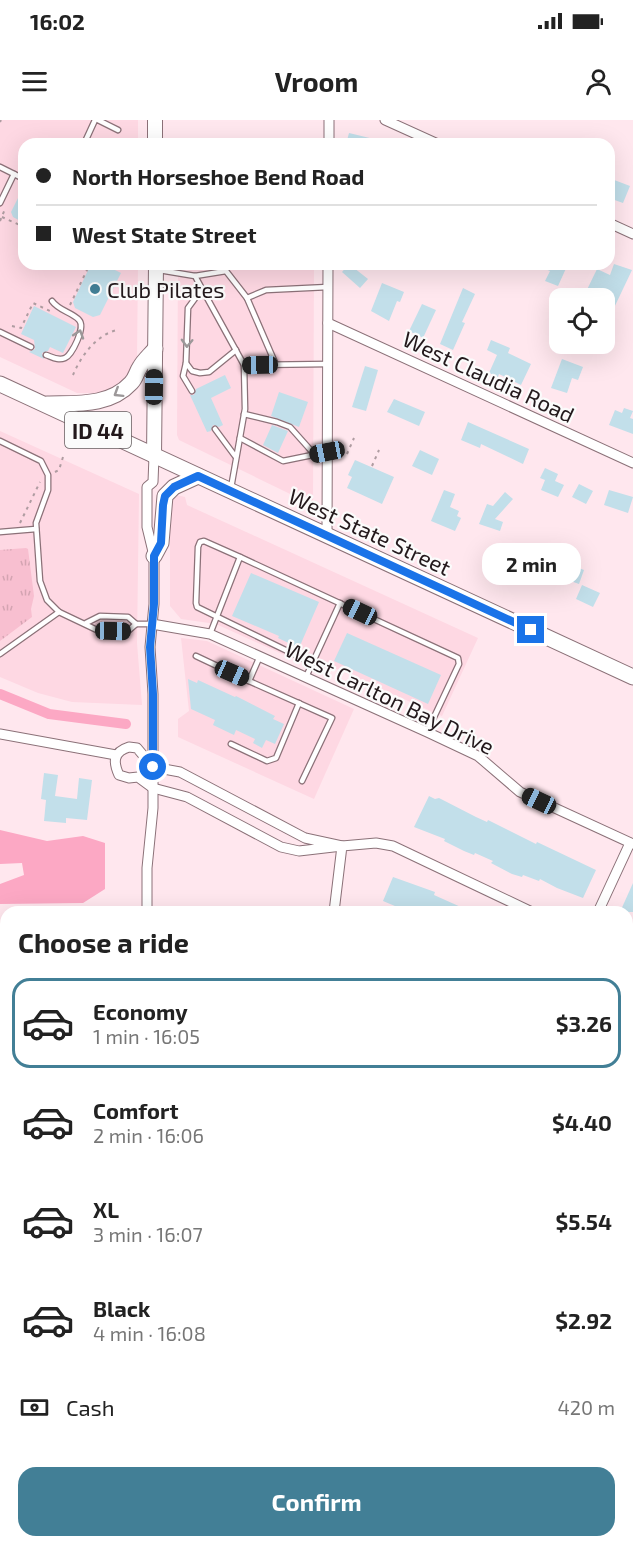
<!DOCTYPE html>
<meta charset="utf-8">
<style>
:root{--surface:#fff;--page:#f2f2f2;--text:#222;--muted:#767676;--line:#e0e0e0;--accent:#427f96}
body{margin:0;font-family:"Exo 2",sans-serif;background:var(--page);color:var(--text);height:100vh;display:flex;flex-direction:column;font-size:22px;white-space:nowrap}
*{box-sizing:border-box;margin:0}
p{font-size:20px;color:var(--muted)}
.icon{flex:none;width:33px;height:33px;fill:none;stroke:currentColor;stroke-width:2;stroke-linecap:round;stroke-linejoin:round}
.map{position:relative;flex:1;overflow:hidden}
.details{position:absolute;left:0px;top:786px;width:633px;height:642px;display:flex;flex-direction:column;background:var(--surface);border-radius:18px 18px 0 0;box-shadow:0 6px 24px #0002}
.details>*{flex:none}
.banner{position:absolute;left:18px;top:18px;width:597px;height:132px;border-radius:18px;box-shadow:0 6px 24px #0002;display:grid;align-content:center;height:132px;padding:0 18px;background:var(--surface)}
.controls{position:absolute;left:549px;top:168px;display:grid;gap:12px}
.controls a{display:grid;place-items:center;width:66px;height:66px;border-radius:12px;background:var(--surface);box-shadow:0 6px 24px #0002;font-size:30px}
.end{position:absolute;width:27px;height:27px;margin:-14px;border:8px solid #1a73e8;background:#fff;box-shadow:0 0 0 3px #fff}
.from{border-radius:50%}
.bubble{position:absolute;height:42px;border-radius:18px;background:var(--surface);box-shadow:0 6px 24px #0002;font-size:20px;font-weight:700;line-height:42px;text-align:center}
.car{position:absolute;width:18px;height:36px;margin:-18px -9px;border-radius:8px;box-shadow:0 0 4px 2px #0007;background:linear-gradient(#222 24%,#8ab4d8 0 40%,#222 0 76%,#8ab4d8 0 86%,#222 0)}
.banner b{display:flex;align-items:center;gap:21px;height:57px;font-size:22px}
.banner b+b{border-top:2px solid var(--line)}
.banner i{width:15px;height:15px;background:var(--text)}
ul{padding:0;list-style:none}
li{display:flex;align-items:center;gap:18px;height:90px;margin:0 12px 9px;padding:0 6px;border:3px solid transparent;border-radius:18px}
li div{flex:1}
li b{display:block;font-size:22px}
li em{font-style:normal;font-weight:700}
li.on{border-color:var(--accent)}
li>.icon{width:54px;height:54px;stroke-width:1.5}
h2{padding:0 18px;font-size:27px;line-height:72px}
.pay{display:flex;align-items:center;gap:15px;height:66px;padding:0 18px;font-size:22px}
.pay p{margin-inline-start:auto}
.cta{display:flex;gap:12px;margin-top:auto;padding:12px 18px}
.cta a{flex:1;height:69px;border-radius:18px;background:var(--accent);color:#fff;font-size:24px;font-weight:700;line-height:69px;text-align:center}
.status{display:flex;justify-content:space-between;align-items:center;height:42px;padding:0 30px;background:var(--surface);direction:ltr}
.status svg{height:16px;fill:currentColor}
header{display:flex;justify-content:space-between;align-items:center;height:78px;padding:0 18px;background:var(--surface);font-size:27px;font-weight:700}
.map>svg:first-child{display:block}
.built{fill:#fed8e3}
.grass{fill:url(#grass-tufts)}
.water{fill:#fca8c4}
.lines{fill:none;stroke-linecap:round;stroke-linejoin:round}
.canal{stroke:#fca8c4;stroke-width:10}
.building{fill:#c2dfea}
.lane-casing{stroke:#8b7178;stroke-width:7}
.street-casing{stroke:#8b7178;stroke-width:11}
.secondary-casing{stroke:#8b7178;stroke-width:16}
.primary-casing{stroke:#8b7178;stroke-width:17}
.path{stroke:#af9ca1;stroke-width:2;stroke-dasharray:3 4.5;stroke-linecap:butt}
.lane{stroke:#fff;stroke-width:4.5}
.street{stroke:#fff;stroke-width:9}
.secondary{stroke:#fff;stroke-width:14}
.primary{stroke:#fff;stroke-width:15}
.oneway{stroke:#9c9899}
.route{stroke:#1a73e8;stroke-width:8}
.poi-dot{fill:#427f96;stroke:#fbfbfb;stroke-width:2}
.labels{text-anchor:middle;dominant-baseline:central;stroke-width:4.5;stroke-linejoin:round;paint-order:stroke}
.shield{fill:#fbfbfb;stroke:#645d5f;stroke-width:1.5}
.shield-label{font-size:21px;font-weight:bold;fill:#23191c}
.poi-label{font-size:22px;fill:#23191c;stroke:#fbfbfb;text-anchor:start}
.street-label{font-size:22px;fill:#23191c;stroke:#fbfbfb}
</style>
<div class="status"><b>16:02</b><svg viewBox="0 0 49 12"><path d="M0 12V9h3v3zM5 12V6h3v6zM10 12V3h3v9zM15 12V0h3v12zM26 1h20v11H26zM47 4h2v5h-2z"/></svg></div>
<header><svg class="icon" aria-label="menu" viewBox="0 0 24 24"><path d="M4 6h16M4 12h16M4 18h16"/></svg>Vroom<svg class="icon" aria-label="person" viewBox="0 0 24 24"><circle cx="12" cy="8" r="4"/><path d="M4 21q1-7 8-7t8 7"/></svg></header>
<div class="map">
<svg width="633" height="1428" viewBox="0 0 633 1428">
<defs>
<pattern id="grass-tufts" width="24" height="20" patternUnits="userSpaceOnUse" patternTransform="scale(1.5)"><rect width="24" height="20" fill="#f8bfd0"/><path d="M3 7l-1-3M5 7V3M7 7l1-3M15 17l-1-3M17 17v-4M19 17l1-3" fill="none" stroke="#d4a4b2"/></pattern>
</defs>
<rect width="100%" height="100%" fill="#ffe7ee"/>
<!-- built -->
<g class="built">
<polygon points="0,0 138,0 138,24 24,24 24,144 138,144 137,239 127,260 103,273 77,273 0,237"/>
<polygon points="178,144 314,144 313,385 179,320 177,315"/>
<polygon points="0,311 139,374 137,523 142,585 72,582 38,573 0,557"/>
<polygon points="176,375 185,377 187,385 478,518 442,596 332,547 324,553 216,504 181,499 170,486 170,384"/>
<polygon points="181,518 207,521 354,589 314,679 178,617 178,599 189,591"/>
</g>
<!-- grass -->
<polygon class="grass" points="26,428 28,429 34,476 31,489 32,497 0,521 0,430"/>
<!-- water -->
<g class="water">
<polygon points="0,710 47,721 83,716 105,723 105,769 83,783 0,784 0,764 24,755 22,743 0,744"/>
<polygon points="0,939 6,939 6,1200 0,1197"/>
<polygon points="6,1408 6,1422 121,1422 121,1428 0,1428 0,1412"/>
</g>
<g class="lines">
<!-- canal -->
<polyline class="canal" points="0,574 49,594 126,604"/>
</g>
<!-- building -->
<g class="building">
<polygon points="349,13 382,21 382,24 346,24"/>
<polygon points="609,58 630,66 623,83 609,78"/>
<polygon points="24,66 24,103 13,97 11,92"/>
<polygon points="91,144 103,144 121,153 100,195 93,197 75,188 73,182"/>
<polygon points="349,144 368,159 360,168 342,152"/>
<polygon points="533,144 568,144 558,166 545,161 550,151"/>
<polygon points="614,144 632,150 604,209 604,178 583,178 597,149 610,155"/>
<polygon points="382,163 404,172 400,182 397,181 389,201 371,191"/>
<polygon points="463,168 475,174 462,202 465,203 453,230 440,224"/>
<polygon points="422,184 436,190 423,218 409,211"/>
<polygon points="34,186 76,207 63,233 50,227 48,231 42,233 44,239 29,232 35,229 34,220 21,214"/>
<polygon points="491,220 510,228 508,233 531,244 521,265 499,254 498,257 489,253 497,235 487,230"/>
<polygon points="562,239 583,247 578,260 572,258 567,273 551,268"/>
<polygon points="365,246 378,250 366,291 352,287"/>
<polygon points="225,255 231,268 211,278 223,305 219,307 213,305 211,311 207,312 190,275 194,275 196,269"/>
<polygon points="279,272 308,282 299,307 271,296"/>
<polygon points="394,279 425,292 419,306 387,292"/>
<polygon points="624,288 633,291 630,298 633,299 633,314 609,305 615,290 622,293"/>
<polygon points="468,302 529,329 523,344 481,324 480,328 461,320"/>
<polygon points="272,305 288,311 278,333 263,325"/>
<polygon points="420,330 439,339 432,355 412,346"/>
<polygon points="355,340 394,357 382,384 347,368 352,357 348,355"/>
<polygon points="545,348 558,354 555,361 564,365 558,377 541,370 545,360 540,358"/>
<polygon points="579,364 593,371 586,384 572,377"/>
<polygon points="444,370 455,374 450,387 459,391 457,396 461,398 455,411 431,401"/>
<polygon points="609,370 633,377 628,393 604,385"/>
<polygon points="505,372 513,379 495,399 503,402 500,411 479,404 487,384 493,386"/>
<polygon points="571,445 584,450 579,464 565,459"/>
<polygon points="251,453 319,482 299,528 278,518 279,516 232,496"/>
<polygon points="582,465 600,473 593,487 576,479"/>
<polygon points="347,513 441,555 428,584 334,541"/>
<polygon points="188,559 197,563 198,560 235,577 236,576 275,596 273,599 284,604 275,624 266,620 262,628 253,623 255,619 236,610 234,615 213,605 215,600 191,589"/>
<polygon points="44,653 58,655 55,676 77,679 79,658 92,660 87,700 66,698 66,703 44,701 46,680 41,679"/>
<polygon points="429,676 435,679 439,678 476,697 487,702 488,700 536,724 537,722 596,750 583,778 557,768 540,759 539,761 523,755 522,757 512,754 491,743 493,741 475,733 474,735 464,731 444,721 445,719 414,707"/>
<polygon points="393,757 435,772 434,775 472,792 420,792 403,786 402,789 383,781"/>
<polygon points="633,763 633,792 620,792"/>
</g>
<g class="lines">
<defs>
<g id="lane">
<polyline points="98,0 118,10"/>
<polyline points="84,24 95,0"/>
<polyline points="0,47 24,59"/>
<polyline points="0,83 14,54"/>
<polyline points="159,150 195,156 244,245 245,289 231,368"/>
<polyline points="195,156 226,151 247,178"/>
<polyline points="202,169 188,188 186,243 192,251 200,253 209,252 236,230"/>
<polyline points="0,212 31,227"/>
<path d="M46 235C52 237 58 241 65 238 72 235 86 207 79 200 72 192 59 191 52 181"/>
<polyline points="186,243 183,256 192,271"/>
<polyline points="244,245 328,244"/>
<polyline points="276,245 247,178 266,170 328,167"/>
<polyline points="244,294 277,302 290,307 315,335"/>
<polyline points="215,309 235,336"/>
<polyline points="240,318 283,341 327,332"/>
<polyline points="0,321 41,341 48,355 48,370 36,403 40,461 47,480 59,492 99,511 128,511 136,504"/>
<polyline points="0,412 36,409"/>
<polyline points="240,437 204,421 200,422 198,427 196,483 197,487 312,543"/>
<polyline points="86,503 100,496 128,497 136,504 152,504"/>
<polyline points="210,514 240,437 458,538 459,544 427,612"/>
<polyline points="0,534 59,492"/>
<polyline points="196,536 249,561"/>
<polyline points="260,536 249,561 332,598 302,661"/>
<polyline points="306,557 340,483"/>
<polyline points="231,624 267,641 276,638 299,583"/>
<polyline points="0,895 6,895"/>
</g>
<g id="street">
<polyline points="385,0 438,24"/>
<polyline points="329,24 329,0"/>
<polyline points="609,103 633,114"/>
<polyline points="328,203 633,343"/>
<polyline points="327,415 328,144"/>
<polyline points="152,504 210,514 427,612 478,636 520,672 633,724"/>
<polyline points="0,614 116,635"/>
<path d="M129 627 137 628 153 647 180 652 305 718 342 726 299 731 281 727 187 677 153 668 138 657 129 658 119 655C113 642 113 632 129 627Z"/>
<polyline points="147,792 147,748 153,688 153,574 150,527 154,484 154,436 147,407 147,367 153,362 154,336"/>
<polyline points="334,792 342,726 376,723 393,726 532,792"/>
<polyline points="598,792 630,723"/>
<polyline points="627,835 633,838"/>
<polyline points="627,1019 633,1022"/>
<polyline points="630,1156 633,1157"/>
<polyline points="403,1422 427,1428"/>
<polyline points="618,1428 619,1422"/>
</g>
<g id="secondary">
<polyline points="155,0 155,24"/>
<polyline points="154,336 156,144"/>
</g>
<g id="primary">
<polyline points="0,264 633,557"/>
<path d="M47 284C75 283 109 287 131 263 136 258 136 253 140 247 143 241 150 235 155 229"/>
<polyline points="154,436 161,423 165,376 174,367 198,356"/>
</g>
</defs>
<!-- lane casing -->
<use href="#lane" class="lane-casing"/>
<!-- street casing -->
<use href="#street" class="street-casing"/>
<!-- secondary casing -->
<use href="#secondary" class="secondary-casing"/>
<!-- primary casing -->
<use href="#primary" class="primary-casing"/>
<!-- path -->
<g class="path">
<polyline points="0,2 1,0"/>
<polyline points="2,97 24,107"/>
<polyline points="0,101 5,89"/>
<polyline points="74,147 83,144"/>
<polyline points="70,185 87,150 87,144"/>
<polyline points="12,206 21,208 33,183 52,192"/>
<path d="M73 255C81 236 96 215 117 210"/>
<polyline points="347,334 354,318"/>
<polyline points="372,346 379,330"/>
<polyline points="55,352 59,350 63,337"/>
<polyline points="20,403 40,362"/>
<polyline points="168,1428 173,1422"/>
</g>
<!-- lane -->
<use href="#lane" class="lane"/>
<!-- street -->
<use href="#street" class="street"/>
<!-- secondary -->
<use href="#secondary" class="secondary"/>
<!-- primary -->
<use href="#primary" class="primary"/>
</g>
<!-- one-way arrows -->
<defs><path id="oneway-chevron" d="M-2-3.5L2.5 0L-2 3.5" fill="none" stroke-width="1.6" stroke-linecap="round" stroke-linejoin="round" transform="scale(1.5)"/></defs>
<g class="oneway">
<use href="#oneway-chevron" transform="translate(79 214) rotate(-72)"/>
<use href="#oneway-chevron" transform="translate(187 223) rotate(92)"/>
<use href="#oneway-chevron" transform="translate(118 273) rotate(148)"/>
</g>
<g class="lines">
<!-- route -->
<polyline class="route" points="153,647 153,574 150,527 154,484 154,436 161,423 163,385 165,376 174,367 198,356 531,510"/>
</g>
<!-- markers -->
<circle class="poi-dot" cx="95" cy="169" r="6"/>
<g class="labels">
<!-- shield labels -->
<rect class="shield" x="65" y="292" width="66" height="36" rx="4.5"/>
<g class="shield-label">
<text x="98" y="310">ID 44</text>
</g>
<!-- poi labels -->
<g class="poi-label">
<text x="107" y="169">Club Pilates</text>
</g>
<!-- street labels -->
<g class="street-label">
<text transform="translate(489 256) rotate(25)">West Claudia Road</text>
<text transform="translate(370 411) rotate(25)">West State Street</text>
<text transform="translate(390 577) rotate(26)">West Carlton Bay Drive</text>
</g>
</g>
</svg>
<div class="controls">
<a><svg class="icon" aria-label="locate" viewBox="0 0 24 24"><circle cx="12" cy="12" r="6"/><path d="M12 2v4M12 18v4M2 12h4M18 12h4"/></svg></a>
</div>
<i class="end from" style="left:153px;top:647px"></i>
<i class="end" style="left:531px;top:510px"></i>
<div class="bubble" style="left:482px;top:423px;width:99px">2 min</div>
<i class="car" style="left:260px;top:245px;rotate:269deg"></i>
<i class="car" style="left:154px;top:267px;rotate:1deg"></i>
<i class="car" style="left:327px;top:332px;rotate:259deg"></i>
<i class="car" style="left:360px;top:492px;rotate:295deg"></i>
<i class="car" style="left:113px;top:511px;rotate:91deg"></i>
<i class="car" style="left:232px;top:553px;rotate:114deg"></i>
<i class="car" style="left:539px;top:681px;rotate:295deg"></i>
<div class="banner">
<b><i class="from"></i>North Horseshoe Bend Road</b>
<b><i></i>West State Street</b>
</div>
<section class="details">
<h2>Choose a ride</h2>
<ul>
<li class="on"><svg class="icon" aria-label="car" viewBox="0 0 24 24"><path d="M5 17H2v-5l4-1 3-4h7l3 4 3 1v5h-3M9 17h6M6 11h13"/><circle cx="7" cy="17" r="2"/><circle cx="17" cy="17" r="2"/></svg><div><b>Economy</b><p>1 min · 16:05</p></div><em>$3.26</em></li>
<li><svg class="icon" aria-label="car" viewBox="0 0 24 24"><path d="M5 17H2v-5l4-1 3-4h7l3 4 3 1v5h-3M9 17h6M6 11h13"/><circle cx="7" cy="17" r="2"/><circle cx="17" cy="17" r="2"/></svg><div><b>Comfort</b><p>2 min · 16:06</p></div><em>$4.40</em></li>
<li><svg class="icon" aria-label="car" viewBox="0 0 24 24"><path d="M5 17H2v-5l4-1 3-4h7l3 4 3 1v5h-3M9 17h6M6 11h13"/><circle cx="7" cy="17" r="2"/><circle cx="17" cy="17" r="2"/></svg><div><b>XL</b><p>3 min · 16:07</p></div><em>$5.54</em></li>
<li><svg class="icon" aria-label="car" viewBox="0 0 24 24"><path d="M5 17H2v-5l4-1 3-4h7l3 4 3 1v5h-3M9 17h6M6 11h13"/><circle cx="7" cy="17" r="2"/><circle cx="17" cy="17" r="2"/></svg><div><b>Black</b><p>4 min · 16:08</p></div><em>$2.92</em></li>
</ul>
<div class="pay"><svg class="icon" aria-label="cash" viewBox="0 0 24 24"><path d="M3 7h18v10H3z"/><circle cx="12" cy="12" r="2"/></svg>Cash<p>420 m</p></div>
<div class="cta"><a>Confirm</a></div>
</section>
</div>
